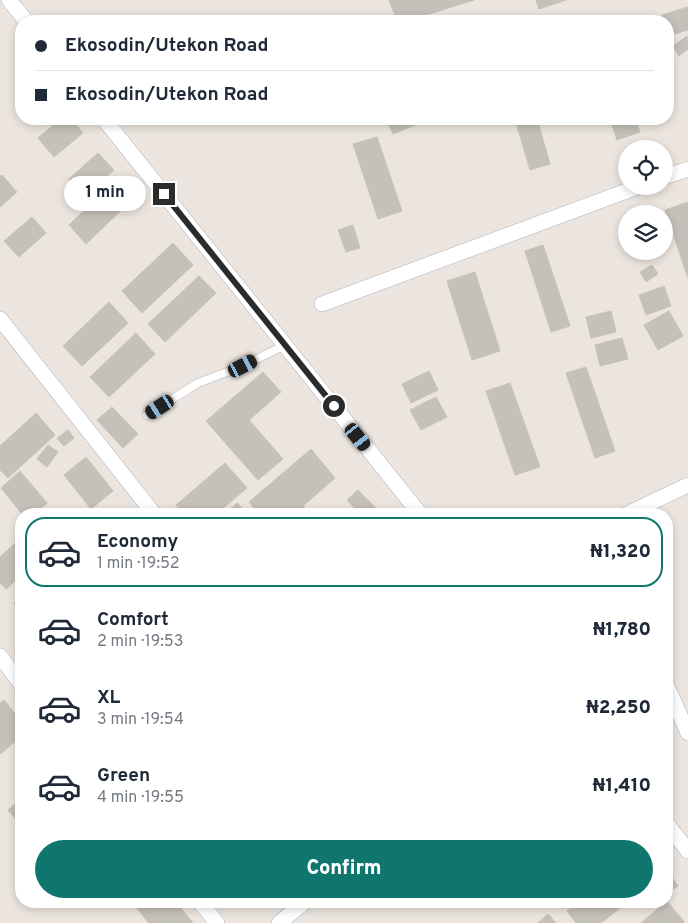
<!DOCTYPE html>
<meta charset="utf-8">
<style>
:root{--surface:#fff;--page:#f2f2f3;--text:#1f2937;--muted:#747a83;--line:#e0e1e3;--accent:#0f766e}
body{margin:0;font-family:Overpass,sans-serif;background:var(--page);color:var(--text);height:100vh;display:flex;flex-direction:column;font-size:19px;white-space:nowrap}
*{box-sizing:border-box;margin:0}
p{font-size:16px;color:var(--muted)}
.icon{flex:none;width:28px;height:28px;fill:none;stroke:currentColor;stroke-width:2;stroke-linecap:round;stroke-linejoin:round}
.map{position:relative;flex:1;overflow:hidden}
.details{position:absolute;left:15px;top:508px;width:658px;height:400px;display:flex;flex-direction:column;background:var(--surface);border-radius:20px;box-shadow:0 2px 8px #0003}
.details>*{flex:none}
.guide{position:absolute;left:15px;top:15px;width:659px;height:110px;border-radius:20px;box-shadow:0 2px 8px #0003;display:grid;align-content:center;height:110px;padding:0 20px;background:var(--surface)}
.fabs{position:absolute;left:618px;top:140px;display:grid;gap:10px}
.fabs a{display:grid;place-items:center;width:55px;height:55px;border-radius:50%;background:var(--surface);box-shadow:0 2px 8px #0003;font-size:25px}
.end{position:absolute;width:22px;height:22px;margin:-11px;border:6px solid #2b2b2b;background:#fff;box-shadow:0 0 0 2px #fff}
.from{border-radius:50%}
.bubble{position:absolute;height:35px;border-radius:18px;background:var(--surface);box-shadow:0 2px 8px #0003;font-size:16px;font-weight:800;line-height:35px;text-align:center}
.car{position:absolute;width:15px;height:30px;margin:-15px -8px;border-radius:6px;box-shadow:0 0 4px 1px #0007;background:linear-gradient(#222 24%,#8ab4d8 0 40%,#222 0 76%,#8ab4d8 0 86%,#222 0)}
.guide b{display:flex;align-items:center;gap:18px;height:48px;font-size:19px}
.guide b+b{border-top:1px solid var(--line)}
.guide i{width:12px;height:12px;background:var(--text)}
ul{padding:9px 0 0;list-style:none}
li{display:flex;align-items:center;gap:15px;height:70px;margin:0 10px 8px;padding:0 10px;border:2px solid transparent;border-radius:20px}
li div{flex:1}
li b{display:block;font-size:19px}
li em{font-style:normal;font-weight:800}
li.current{border-color:var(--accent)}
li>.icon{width:45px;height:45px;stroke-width:1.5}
.button{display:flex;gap:10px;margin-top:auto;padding:10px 20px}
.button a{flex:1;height:58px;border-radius:30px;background:var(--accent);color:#fff;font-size:20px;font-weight:800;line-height:58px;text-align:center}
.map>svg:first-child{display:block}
.building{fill:#c5c0ba;stroke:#c8c1b8}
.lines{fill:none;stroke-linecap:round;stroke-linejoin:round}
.lane-casing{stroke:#afb2bb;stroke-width:9}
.street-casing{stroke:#afb2bb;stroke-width:16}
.lane{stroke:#fff;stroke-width:8}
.street{stroke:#fff;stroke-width:15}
.route{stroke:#2b2b2b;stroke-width:6}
</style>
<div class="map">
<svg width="688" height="923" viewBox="0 0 688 923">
<rect width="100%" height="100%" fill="#ece5df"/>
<!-- building -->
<g class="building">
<polygon points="389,0 474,0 407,21 397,21"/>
<polygon points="536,0 566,0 539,9"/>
<polygon points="688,7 688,30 668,36 668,21 663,21 662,15"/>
<polygon points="687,36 688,49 679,56 673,46"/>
<polygon points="61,119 71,119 83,133 54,157 38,138"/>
<polygon points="386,119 418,119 420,123 393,134"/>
<polygon points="515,119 537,119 550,164 530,170"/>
<polygon points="610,119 635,119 640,132 617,140"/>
<polygon points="377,137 402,211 378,219 353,144"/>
<polygon points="98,153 114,170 84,196 69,179"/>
<polygon points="2,175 17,192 0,207 0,176"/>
<polygon points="117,179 135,197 86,244 69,225"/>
<polygon points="688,202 688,278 665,210"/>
<polygon points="32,217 46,233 19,257 4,241"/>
<polygon points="353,225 360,248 346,252 338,230"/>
<polygon points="173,243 193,265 142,313 122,291"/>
<polygon points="543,245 570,326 551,332 525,251"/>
<polygon points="652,265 658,274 646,282 640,272"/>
<polygon points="475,272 500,351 472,360 447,281"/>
<polygon points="199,276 216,293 165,342 148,324"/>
<polygon points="664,286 671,306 646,315 639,295"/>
<polygon points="109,302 128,323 82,366 63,346"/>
<polygon points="611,311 616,332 591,338 586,317"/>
<polygon points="669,311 683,336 658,350 644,325"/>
<polygon points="136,333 155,354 109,397 90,377"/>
<polygon points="622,338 628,359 600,366 595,345"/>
<polygon points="586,367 615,451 595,458 566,373"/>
<polygon points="429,371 438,390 411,403 402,384"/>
<polygon points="263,372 281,392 249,420 283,459 258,480 206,421"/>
<polygon points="510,383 540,467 515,475 486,391"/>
<polygon points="436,397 447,417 421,430 410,410"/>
<polygon points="112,407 138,434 123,448 97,420"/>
<polygon points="36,413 55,435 8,478 0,470 0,446"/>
<polygon points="68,430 74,438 64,446 57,438"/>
<polygon points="48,445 58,452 47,467 37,459"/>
<polygon points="311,449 335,478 303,506 310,514 259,514 249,502"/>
<polygon points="86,457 113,491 91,509 64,475"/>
<polygon points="225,463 247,488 216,514 184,514 176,505"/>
<polygon points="20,471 47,503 35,514 22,514 1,488"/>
<polygon points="358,490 376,508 370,514 360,514 347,500"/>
<polygon points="237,503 243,509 238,514 225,514"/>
<polygon points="21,538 21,576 6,589 0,583 0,557"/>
<polygon points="21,597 21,611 14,603"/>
<polygon points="4,700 21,721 21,737 0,754 0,703"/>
<polygon points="21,799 21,826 8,810"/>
<polygon points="671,876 678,886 669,892 666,888 666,880"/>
<polygon points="141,901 175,901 193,923 149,923 135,906"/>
<polygon points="580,901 629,901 601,923 576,923 567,911"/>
<polygon points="667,901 685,923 641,923"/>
<polygon points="548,914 556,923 538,923"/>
</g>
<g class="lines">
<defs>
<polyline id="lane" points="147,415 198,383 243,366 285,345"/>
<g id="street">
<polyline points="9,0 26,21"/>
<polyline points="104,119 420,514"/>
<polyline points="664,177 688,169"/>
<polyline points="322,304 640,186"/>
<polyline points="0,319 154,514"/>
<polyline points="627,514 688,485"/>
<polyline points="0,656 21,684"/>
<polyline points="666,684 688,733"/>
<polyline points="666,823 688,851"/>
<polyline points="199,901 217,923"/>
<polyline points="279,923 306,901"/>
</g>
</defs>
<!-- lane casing -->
<use href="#lane" class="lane-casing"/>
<!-- street casing -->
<use href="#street" class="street-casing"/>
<!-- lane -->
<use href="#lane" class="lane"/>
<!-- street -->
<use href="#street" class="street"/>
</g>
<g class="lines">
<!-- route -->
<polyline class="route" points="164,194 334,406"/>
</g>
</svg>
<div class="fabs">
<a><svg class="icon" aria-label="locate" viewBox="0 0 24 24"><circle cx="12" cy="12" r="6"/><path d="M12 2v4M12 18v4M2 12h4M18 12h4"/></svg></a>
<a><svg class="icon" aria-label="layers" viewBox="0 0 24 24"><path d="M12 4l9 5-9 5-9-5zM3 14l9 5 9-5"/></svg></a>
</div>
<i class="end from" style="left:334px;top:406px"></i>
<i class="end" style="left:164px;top:194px"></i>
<div class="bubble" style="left:64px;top:176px;width:82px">1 min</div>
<i class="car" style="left:243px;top:366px;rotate:63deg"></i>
<i class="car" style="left:160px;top:407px;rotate:237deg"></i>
<i class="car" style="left:358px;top:437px;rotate:141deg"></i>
<div class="guide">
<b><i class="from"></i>Ekosodin/Utekon Road</b>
<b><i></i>Ekosodin/Utekon Road</b>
</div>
<section class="details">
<ul>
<li class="current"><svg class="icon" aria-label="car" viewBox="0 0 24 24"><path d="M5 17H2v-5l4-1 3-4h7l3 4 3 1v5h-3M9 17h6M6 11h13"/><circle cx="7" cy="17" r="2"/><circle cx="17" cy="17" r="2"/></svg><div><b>Economy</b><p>1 min · 19:52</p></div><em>₦1,320</em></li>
<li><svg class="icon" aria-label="car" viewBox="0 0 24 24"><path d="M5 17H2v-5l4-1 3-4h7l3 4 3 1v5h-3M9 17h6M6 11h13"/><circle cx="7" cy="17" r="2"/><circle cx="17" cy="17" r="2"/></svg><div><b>Comfort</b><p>2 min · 19:53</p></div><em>₦1,780</em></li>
<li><svg class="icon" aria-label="car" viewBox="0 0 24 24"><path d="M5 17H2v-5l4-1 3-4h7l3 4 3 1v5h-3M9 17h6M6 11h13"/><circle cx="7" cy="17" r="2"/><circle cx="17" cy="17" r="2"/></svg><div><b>XL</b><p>3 min · 19:54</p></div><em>₦2,250</em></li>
<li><svg class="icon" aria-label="car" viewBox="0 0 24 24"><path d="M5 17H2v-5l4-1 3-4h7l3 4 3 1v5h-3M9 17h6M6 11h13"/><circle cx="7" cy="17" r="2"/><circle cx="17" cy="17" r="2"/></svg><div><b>Green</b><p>4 min · 19:55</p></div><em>₦1,410</em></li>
</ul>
<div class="button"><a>Confirm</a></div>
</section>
</div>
